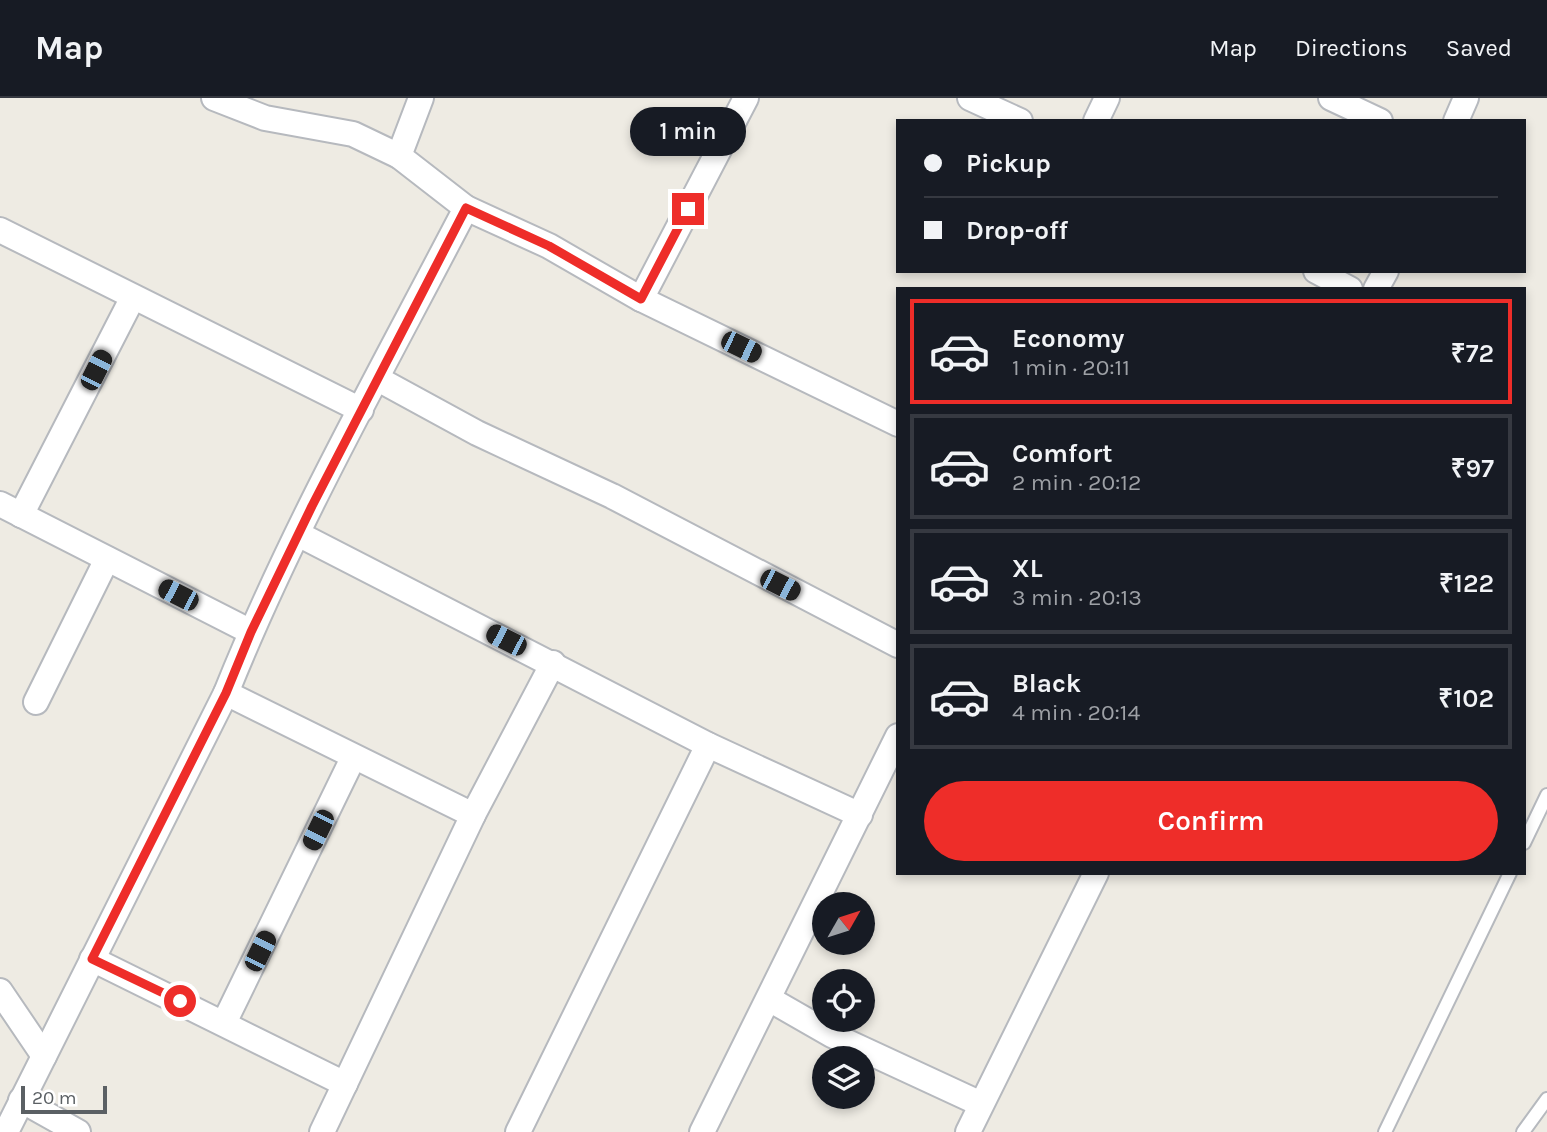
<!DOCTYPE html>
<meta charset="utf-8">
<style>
:root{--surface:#171b24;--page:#20242c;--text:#f1f3f6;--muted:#9ea1a6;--line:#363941;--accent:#ee2d29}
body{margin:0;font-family:Karla,sans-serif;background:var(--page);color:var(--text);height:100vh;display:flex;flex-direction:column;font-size:26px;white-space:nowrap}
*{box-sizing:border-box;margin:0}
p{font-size:23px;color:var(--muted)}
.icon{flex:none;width:38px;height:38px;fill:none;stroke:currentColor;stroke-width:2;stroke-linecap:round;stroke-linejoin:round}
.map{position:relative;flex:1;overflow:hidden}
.drawer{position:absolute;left:896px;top:189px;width:630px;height:588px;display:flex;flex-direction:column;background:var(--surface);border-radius:0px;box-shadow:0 4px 10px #0003}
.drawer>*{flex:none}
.hud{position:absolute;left:896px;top:21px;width:630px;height:154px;border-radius:0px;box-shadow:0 4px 10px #0003;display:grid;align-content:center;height:154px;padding:0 28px;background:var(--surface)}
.needle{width:46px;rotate:51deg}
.tools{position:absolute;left:812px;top:794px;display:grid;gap:14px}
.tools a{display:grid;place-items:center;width:63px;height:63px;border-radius:50%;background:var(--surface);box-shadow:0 4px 10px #0003;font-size:35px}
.scale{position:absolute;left:21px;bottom:18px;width:86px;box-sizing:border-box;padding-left:7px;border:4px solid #5b6064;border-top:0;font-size:19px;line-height:24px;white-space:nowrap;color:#5b6064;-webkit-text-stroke:5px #fff;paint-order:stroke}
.end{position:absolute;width:32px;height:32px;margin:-16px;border:9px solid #ee2d29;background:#fff;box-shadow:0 0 0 4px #fff}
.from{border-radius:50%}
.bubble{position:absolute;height:49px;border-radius:24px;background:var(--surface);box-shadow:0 4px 10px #0003;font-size:23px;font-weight:600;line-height:49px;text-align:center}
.car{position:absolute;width:21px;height:42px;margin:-21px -10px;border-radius:9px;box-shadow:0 0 5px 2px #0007;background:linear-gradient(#222 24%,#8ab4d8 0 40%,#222 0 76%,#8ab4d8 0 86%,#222 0)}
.hud b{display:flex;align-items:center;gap:24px;height:66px;font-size:26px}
.hud b+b{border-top:2px solid var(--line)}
.hud i{width:18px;height:18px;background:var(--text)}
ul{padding:12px 0 0;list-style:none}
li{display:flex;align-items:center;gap:21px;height:105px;margin:0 14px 10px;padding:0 14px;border:4px solid var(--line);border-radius:0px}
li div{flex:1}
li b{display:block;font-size:26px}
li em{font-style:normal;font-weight:600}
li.active{border-color:var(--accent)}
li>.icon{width:63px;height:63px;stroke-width:1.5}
.primary-button{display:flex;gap:14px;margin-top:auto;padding:14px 28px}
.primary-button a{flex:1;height:80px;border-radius:42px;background:var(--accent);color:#fff;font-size:28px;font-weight:600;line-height:80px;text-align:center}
header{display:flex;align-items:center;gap:42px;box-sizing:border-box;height:98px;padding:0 35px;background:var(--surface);border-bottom:2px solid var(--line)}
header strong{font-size:33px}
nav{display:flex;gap:38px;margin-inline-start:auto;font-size:24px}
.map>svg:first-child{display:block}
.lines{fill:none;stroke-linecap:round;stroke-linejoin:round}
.service-casing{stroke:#b6b9be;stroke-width:16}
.minor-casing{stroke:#b6b9be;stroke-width:28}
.service{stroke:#fff;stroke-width:12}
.minor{stroke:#fff;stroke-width:24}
.route{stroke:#ee2d29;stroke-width:9}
</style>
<header>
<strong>Map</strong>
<nav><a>Map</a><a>Directions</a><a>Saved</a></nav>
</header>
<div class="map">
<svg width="1547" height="1034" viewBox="0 0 1547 1034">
<rect width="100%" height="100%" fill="#eeebe3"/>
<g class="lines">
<defs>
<g id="service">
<polyline points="1524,745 1547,697"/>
<polyline points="1385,1034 1510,775"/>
<polyline points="1523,1034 1547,1001"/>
</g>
<g id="minor">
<polyline points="214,0 265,20 353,36 399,58"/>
<polyline points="746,0 641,201 898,326"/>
<polyline points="970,0 1020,23"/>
<polyline points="1331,0 1380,23"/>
<polyline points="1096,23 1107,0"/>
<polyline points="1456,23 1466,0"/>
<polyline points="466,110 549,148 641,201"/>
<polyline points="0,132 361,312"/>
<polyline points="1316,173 1350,191"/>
<polyline points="1376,191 1386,173"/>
<polyline points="378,281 477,335 612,398 898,547"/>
<polyline points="0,406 251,534"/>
<polyline points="21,417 133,199"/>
<polyline points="298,436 708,647 860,717"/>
<polyline points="226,595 473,717"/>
<polyline points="36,604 107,461"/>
<polyline points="92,861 345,986"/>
<polyline points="0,893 44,958"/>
<polyline points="769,901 832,937 981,1006"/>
<polyline points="224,925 353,660"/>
<polyline points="21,1002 78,1034"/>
<path d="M6 1034 226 595C293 428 383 270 466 110L399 58 421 0"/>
<polyline points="322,1034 473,717 553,565"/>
<polyline points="518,1034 708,647"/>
<polyline points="702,1034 898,638"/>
<polyline points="968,1034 1096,775"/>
</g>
</defs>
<!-- service casing -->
<use href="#service" class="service-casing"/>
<!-- minor casing -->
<use href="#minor" class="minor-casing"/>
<!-- service -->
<use href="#service" class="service"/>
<!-- minor -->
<use href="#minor" class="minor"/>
</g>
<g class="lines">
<!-- route -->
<polyline class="route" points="180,903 92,861 226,595 251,534 312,408 466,110 549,148 641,201 688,111"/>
</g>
</svg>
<div class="tools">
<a><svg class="needle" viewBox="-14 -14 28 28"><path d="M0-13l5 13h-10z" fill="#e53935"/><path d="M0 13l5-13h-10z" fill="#9ea1a6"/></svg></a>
<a><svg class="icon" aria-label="locate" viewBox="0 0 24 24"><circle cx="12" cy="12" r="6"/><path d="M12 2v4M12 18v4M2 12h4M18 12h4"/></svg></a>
<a><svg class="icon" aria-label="layers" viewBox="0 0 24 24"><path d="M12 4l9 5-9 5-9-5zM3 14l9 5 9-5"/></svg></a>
</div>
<div class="scale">20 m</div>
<i class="end from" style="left:180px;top:903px"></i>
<i class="end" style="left:688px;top:111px"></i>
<div class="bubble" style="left:630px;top:9px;width:116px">1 min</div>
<i class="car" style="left:741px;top:249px;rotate:116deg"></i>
<i class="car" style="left:96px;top:272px;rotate:27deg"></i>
<i class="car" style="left:780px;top:487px;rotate:117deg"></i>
<i class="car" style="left:178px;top:497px;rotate:297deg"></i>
<i class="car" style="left:506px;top:542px;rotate:297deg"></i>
<i class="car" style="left:318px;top:732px;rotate:206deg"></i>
<i class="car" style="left:260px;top:853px;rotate:26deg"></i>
<div class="hud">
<b><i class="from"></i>Pickup</b>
<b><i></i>Drop-off</b>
</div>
<section class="drawer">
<ul>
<li class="active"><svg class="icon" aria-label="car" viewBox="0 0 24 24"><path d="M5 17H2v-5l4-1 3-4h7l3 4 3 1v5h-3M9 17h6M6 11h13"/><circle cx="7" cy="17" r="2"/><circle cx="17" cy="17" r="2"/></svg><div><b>Economy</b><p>1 min · 20:11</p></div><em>₹72</em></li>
<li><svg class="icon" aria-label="car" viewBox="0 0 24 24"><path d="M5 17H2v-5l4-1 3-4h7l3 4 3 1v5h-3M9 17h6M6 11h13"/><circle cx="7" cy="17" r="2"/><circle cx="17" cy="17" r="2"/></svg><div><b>Comfort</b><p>2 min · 20:12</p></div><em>₹97</em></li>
<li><svg class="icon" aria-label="car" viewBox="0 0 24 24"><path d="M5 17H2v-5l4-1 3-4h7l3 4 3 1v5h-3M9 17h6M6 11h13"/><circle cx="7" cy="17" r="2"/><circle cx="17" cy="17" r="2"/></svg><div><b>XL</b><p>3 min · 20:13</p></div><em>₹122</em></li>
<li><svg class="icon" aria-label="car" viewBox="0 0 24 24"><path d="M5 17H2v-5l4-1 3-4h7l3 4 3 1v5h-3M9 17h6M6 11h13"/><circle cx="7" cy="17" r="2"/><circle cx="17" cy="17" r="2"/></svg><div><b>Black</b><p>4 min · 20:14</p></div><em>₹102</em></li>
</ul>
<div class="primary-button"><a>Confirm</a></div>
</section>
</div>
